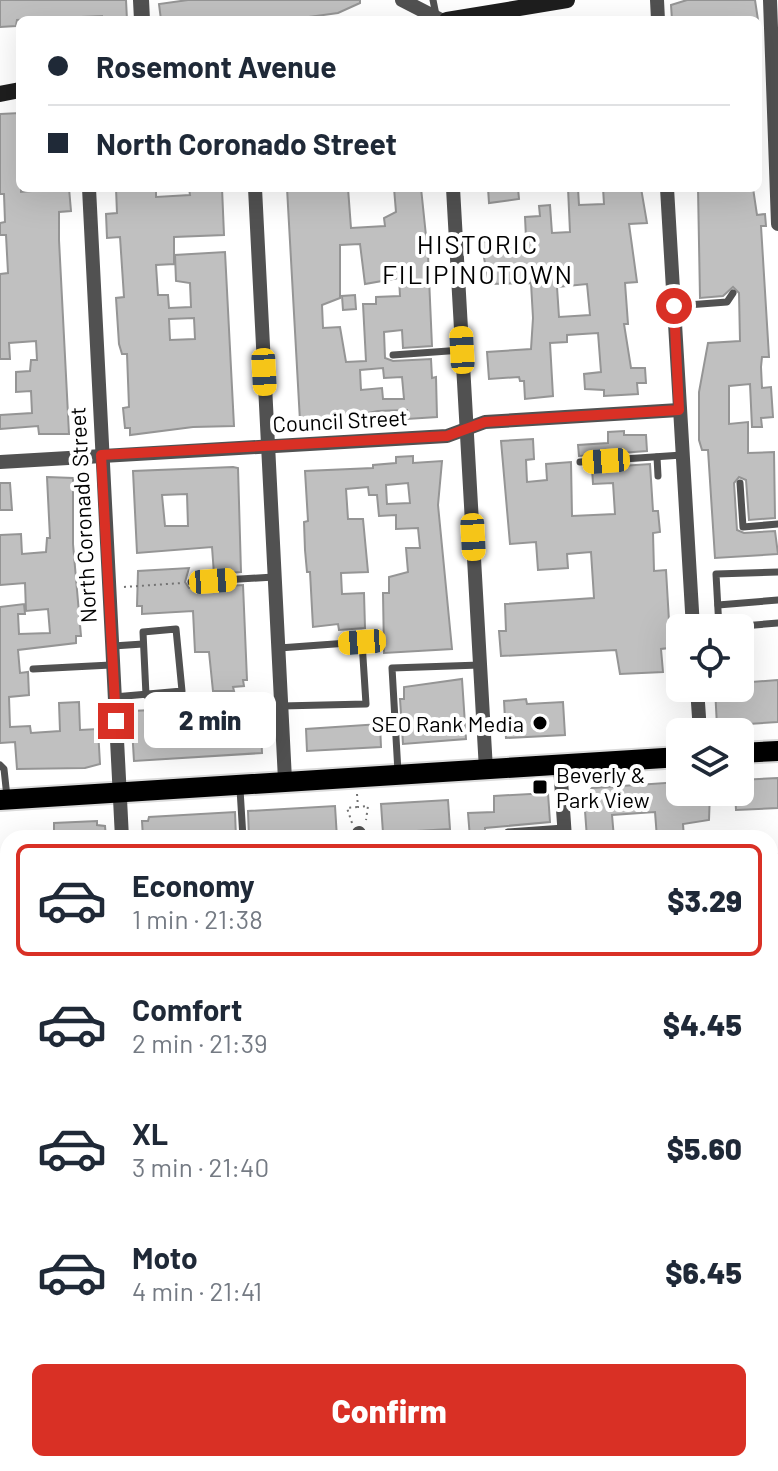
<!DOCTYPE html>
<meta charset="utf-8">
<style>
:root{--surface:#fff;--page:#f6f6f7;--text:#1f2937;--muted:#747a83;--line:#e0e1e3;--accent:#d93025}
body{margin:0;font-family:Barlow,sans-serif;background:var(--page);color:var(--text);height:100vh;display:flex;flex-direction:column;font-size:30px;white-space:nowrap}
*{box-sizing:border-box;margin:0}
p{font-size:26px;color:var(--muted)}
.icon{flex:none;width:44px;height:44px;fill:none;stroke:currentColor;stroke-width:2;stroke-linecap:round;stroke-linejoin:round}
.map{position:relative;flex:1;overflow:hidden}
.panel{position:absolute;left:0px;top:830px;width:778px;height:642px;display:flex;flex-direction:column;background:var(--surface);border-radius:24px 24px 0 0;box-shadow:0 8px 32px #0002}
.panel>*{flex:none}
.hud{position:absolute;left:16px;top:16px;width:746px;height:176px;border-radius:12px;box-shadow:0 8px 32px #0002;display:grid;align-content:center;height:176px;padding:0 32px;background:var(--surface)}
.tools{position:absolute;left:666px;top:614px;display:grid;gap:16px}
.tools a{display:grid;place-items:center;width:88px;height:88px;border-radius:12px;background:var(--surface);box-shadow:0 8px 32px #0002;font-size:40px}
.end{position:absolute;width:36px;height:36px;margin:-18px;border:10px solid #d93025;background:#fff;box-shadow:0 0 0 4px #fff}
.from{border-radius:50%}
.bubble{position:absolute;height:56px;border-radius:12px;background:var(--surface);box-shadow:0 8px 32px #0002;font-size:26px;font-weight:800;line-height:56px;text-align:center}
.car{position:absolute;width:24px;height:48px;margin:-24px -12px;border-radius:10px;box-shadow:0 0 6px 2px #0007;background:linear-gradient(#f5c518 24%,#345 0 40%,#f5c518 0 76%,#345 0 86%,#f5c518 0)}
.hud b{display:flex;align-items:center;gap:28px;height:76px;font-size:30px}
.hud b+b{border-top:2px solid var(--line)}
.hud i{width:20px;height:20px;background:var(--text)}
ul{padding:14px 0 0;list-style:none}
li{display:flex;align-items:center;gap:24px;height:112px;margin:0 16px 12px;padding:0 16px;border:4px solid transparent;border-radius:12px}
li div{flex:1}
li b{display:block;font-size:30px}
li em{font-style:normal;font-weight:800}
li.current{border-color:var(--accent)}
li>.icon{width:72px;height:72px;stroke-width:1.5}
.button{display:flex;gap:16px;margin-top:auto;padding:16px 32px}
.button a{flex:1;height:92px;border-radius:12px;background:var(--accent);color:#fff;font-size:32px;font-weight:800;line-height:92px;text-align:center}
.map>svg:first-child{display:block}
.building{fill:#c0c0c0;stroke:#959595;stroke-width:2;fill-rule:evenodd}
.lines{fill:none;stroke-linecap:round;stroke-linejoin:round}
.primary-casing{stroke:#dbdbdb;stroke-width:24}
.path{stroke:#737373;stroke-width:2;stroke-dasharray:2 4;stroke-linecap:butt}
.service{stroke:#515151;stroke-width:7}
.minor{stroke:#515151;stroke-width:14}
.tertiary{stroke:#515151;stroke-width:16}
.secondary{stroke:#1e1e1e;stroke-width:16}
.primary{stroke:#000;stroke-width:20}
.route{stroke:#d93025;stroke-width:10}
.poi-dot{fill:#000;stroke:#fff;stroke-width:3}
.labels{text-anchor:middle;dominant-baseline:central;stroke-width:8;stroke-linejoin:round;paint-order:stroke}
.street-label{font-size:22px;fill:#000;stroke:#fff}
.poi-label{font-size:22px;fill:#000;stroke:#fff;text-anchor:end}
.quarter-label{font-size:26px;letter-spacing:2px;fill:#000;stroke:#fff}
</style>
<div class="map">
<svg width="778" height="1471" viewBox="0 0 778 1471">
<rect width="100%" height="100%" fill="#fff"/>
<!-- building -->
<g class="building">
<polygon points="0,0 126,0 127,20 102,20 102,16 17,20 16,26 0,27"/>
<polygon points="188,0 360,0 360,3 338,13 287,20 161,20 159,4"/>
<polygon points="687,0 755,0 758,20 672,20 671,5"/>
<polygon points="20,113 21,192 69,188 71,211 59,212 59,240 69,434 39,434 38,426 0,429 0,415 32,413 31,391 16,392 16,372 30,371 31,360 37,360 36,341 9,343 10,359 0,359 0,274 8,273 6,235 0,235 0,223 5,222 4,194 0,194 0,114"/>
<path d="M116 188H156V197L190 195 189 188H222L224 235 174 237V264L156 265 158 295H168L169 308 191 307 190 283 176 281 175 255 225 252 234 426 193 427 130 435V428H125L123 408 129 407 127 354H122L119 344 116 298 124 297 120 237 107 238 106 214 117 213ZM194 318 195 339 170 340 169 319Z"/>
<path d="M287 188H348L351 228 385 226 384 218 396 212 394 188H421L428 255 432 346 403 348 402 330 384 332 385 358 393 361 431 359 432 378 436 377 437 417 407 419V410L378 411 332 420V423L300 421ZM360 244 365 284 399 278 400 296 376 297V304H363L366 361 346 362 340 327 323 328 322 305 340 298V245ZM383 368 384 378 402 377 404 399H383L382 388 361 390 360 370Z"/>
<polygon points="488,188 518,188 519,199 489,203"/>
<path d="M568 188H578L579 205 604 204 603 188H641L647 223 629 224 637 282 625 283 628 324H624L631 368H645L646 383H637L638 394 604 396V390L585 389 584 374 601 372 598 333 567 335V342L550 343 553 396 525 399 524 381H520L519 377 489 379 487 352 531 349 533 318 531 283 489 284 481 242 526 238 525 217 540 216 539 206 550 205 552 233 570 232ZM587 284 590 315 559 317 557 287Z"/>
<polygon points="698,188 753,188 757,215 765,214 766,226 761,226 769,357 762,357 761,367 762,388 771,387 773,417 761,418 762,427 752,427 750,384 729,386 729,424 748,422 748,453 774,452 775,518 749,520 746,480 739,477 734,483 737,530 744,533 775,531 778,554 715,558 708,450 702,450 699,440 699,392 708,343 740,341 739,293 733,287 723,296 700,298"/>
<polygon points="355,295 356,309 343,310 342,296"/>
<polygon points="624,431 624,435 646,435 647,451 579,456 578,445 608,443 608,432"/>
<polygon points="533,439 534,459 526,460 527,482 547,480 546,464 571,462 572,516 615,514 613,483 593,484 592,468 650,464 653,511 658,511 660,532 653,533 654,571 666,570 669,621 676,620 678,647 661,649 663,672 620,674 616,650 501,656 499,631 506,631 505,604 594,598 591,552 567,554 568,568 538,570 536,542 510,544 501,441"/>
<path d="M413 456V463L442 461 438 505 452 649 384 653 383 593H389V577L408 572 406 548H420L418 528 396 529V515L379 516 377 495H369L368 487 346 489 348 519H363L368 572 341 573 342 594 364 593 365 628 339 630 338 624 313 627 310 572H307L305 550 304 522 308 521 305 471 373 468V465L396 463V457ZM408 483 410 503 387 504 386 485Z"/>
<path d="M233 467 238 468 241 572 214 574 212 547 137 553 133 471ZM187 494 188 526H165L162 495Z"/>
<polygon points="47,477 73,478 73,544 81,636 76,636 76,643 18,650 20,673 28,672 29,695 9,697 10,727 30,726 31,733 60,731 59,703 79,702 80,730 98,729 100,764 85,768 17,769 15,742 0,743 0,607 24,604 25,614 18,614 19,634 50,633 48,609 26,611 25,583 0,585 0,535 21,534 22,554 46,552 47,538 50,538"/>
<polygon points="0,483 10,483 12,510 0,510"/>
<polygon points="189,568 185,582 189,588 243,585 247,680 243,680 244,686 233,687 234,691 213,691 209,652 195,652 193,611 142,614 142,606 137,606 138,571"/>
<polygon points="753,643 751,682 778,680 778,722 717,726 715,688 740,688 740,644"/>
<polygon points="462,679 466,739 403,744 400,699 404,699 404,687"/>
<polygon points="526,699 527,704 563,702 565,735 506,738 504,701"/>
<polygon points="197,708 197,718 213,718 213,730 261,728 262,753 134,761 131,711"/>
<polygon points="380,724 381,747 307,751 306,729"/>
<polygon points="778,778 778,808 736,810 735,792 740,792 740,780"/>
<polygon points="680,782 680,792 710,792 709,820 683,824 684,838 657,838 655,812 612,815 614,838 587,838 584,797 592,788"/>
<polygon points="548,793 550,822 485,828 485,838 470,838 468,813 494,812 494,796"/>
<polygon points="448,800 450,829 383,833 381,804"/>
<polygon points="335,806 337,838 249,838 248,811"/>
<polygon points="235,812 236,838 143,838 142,821 148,821 149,817"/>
<polygon points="97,821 97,825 105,826 106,838 54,838 54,823"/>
</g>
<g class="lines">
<defs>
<g id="primary">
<polyline points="740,753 778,751"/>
<polyline points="0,800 680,757"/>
</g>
</defs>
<!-- primary casing -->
<use href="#primary" class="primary-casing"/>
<!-- path -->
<g class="path">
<polyline points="124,587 182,583"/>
<polyline points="357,794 358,807 368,806 366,820"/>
<polyline points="352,823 347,808 358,807"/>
</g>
<!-- service -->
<g class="service">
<polyline points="433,0 436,15"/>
<polyline points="674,306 727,302 733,293"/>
<polyline points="393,355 462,350"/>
<polyline points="657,457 658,476"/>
<polyline points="580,462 682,455"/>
<polyline points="740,483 743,527 778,524"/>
<polyline points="778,572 716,574 719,628 778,623"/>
<polyline points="191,582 274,577"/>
<polyline points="718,605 778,600"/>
<polyline points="693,624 719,620"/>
<polyline points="113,646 143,644"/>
<polyline points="279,648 362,642 366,704 281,706"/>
<polyline points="33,669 111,665"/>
<polyline points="114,697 182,691 176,629 143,632 146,695"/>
<polyline points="0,765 4,769 7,797"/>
<polyline points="398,772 392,668 480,665"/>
<polyline points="240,789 243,838"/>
<polyline points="509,838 508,832 564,828"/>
<polyline points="770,857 778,857"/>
<polyline points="0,878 8,878"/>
<polyline points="0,1429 8,1428"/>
<polyline points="289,1464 290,1471"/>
<polyline points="467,1471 507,1471"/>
</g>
<!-- minor -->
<g class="minor">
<polyline points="402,0 441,20"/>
<polyline points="657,0 658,20"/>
<polyline points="770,0 778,224"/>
<polyline points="89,188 122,838"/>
<polyline points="255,188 285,780"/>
<polyline points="453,188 486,770"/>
<polyline points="667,188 693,628"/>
<polyline points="0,462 447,436 485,422 679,410"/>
<polyline points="697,688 700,732"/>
<polyline points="560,766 565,838"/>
<polyline points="359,833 360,838"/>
<polyline points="770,956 778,955"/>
<polyline points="770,1017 778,1005"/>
<polyline points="0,1033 8,1033"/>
<polyline points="770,1177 778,1177"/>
<polyline points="770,1379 778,1379"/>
<polyline points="159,1464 159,1471"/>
<polyline points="395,1464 395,1471"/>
<polyline points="534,1464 535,1471"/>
</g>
<!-- tertiary -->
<polyline class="tertiary" points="141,0 142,20"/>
<!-- secondary -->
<g class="secondary">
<polyline points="447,20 567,0"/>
<polyline points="0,94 20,90"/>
</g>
<!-- primary -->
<use href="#primary" class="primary"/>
</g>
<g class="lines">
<!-- route -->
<polyline class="route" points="116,721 101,455 447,436 485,422 679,410 674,306"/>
</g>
<!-- markers -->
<g class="poi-dot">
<circle cx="540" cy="723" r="8"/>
<rect x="532" y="779" width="16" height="16" rx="4"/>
</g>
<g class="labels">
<!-- street labels -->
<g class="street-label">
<text transform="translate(340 420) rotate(-3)">Council Street</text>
<text transform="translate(82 515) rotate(-93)">North Coronado Street</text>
</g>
<!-- poi labels -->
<g class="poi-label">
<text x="524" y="723">SEO Rank Media</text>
<text x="556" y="774" text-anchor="start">Beverly &amp;<tspan x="556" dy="25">Park View</tspan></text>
</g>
<!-- quarter labels -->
<g class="quarter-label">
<text x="478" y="243">HISTORIC<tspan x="478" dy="30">FILIPINOTOWN</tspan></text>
</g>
</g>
</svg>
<div class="tools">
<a><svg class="icon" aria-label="locate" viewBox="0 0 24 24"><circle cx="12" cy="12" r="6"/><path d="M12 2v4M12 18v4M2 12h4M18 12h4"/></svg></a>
<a><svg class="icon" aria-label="layers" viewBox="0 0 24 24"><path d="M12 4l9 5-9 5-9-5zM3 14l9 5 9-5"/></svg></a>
</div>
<i class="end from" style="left:674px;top:306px"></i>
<i class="end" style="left:116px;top:721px"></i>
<div class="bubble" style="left:144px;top:692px;width:132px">2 min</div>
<i class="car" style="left:462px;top:350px;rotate:357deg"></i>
<i class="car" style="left:264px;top:372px;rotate:177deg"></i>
<i class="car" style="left:606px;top:461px;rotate:266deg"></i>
<i class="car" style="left:473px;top:537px;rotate:177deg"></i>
<i class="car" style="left:213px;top:581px;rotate:86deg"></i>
<i class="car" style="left:362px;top:642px;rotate:266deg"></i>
<div class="hud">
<b><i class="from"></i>Rosemont Avenue</b>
<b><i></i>North Coronado Street</b>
</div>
<section class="panel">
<ul>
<li class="current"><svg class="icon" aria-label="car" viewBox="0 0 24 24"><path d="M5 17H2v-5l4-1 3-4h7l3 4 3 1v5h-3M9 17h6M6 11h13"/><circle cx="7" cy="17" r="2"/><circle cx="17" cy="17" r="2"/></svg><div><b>Economy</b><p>1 min · 21:38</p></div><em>$3.29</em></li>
<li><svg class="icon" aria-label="car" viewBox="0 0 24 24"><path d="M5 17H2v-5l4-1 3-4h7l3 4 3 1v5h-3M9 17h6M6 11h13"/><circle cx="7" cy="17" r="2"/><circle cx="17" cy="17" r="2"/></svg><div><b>Comfort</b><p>2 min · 21:39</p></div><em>$4.45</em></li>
<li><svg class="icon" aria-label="car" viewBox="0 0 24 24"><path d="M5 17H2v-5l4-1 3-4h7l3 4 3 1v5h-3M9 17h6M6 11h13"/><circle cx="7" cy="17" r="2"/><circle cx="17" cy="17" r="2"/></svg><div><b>XL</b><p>3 min · 21:40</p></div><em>$5.60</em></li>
<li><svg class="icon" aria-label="car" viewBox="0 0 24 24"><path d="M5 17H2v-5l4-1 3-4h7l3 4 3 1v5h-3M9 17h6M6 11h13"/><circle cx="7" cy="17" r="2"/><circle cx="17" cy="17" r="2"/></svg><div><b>Moto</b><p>4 min · 21:41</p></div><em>$6.45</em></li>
</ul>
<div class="button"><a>Confirm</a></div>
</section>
</div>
